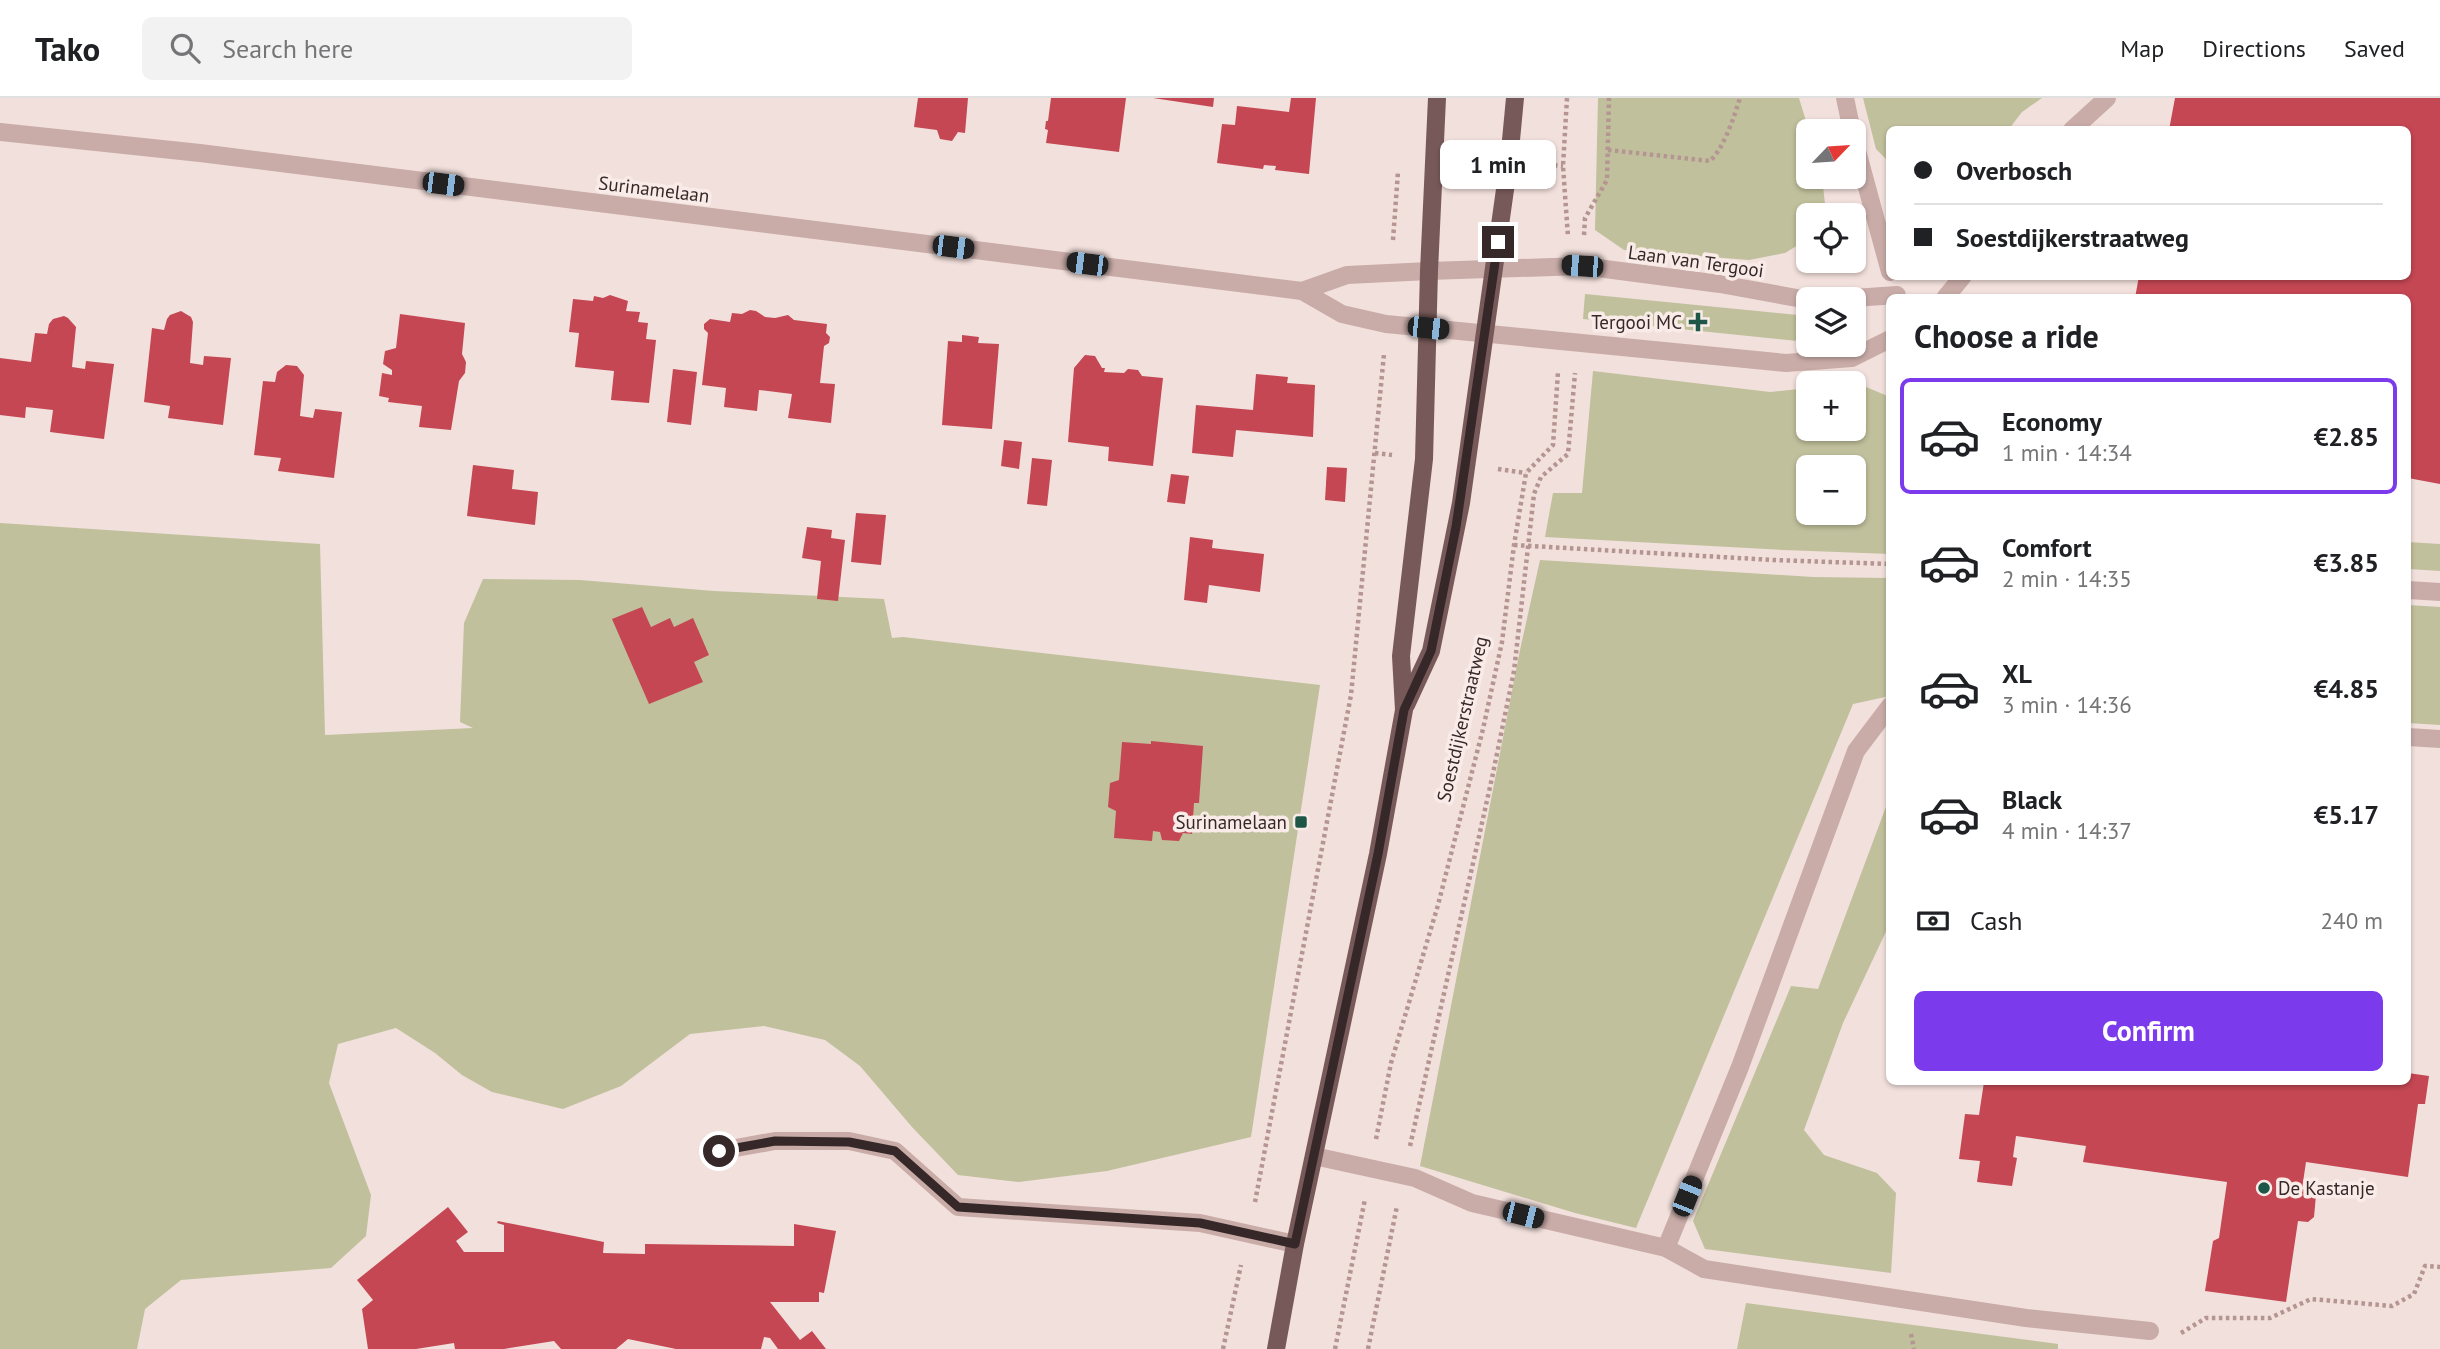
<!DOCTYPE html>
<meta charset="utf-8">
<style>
:root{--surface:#fff;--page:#f2f2f2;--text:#202124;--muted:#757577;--line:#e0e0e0;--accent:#7c3aed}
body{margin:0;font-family:"PT Sans",sans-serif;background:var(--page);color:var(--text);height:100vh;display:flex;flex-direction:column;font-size:26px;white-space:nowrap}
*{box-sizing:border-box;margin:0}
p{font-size:23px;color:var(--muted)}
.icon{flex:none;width:38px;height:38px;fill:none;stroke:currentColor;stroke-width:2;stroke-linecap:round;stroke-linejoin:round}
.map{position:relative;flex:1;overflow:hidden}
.details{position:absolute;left:1886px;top:196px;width:525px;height:791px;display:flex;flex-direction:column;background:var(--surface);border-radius:10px;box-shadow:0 2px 5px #0004}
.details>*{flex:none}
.top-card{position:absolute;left:1886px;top:28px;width:525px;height:154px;border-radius:10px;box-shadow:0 2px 5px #0004;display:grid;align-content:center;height:154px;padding:0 28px;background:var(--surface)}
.needle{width:46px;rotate:65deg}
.controls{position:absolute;left:1796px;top:21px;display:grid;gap:14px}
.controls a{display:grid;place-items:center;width:70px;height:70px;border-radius:10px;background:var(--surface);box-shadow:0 2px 5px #0004;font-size:35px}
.end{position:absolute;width:32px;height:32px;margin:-16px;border:9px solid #362828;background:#fff;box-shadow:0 0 0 4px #fff}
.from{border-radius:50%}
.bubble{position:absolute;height:49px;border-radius:10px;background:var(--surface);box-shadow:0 2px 5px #0004;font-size:23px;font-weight:700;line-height:49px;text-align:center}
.car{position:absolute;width:21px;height:42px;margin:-21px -10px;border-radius:9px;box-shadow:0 0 5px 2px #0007;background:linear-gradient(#222 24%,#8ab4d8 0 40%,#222 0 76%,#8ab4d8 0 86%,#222 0)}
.top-card b{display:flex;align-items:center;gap:24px;height:66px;font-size:26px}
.top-card b+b{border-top:2px solid var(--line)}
.top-card i{width:18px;height:18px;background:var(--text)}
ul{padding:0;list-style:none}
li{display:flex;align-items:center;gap:21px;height:116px;margin:0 14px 10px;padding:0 14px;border:4px solid transparent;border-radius:10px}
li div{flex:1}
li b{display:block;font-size:26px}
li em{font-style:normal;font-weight:700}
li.current{border-color:var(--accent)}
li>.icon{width:63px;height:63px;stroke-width:1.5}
h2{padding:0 28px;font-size:32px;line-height:84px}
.pay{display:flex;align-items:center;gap:18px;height:77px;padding:0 28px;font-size:26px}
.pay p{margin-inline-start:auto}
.primary-button{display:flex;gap:14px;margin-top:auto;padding:14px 28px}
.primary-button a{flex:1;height:80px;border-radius:10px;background:var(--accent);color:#fff;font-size:28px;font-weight:700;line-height:80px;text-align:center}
header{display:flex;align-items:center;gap:42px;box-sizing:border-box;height:98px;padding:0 35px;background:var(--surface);border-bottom:2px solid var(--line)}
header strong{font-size:33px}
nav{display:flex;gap:38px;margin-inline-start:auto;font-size:24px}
.search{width:490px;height:63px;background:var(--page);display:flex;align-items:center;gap:18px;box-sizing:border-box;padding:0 24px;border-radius:10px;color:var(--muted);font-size:26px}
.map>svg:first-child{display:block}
.green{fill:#c0c09c;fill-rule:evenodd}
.building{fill:#c44753}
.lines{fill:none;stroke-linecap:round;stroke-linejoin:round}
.path{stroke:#b59592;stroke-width:4.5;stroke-dasharray:3.5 3.5;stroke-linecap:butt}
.service{stroke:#c9aca8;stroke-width:18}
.minor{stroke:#c9aca8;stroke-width:18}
.tertiary{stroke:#c9aca8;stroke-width:18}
.primary{stroke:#785959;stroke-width:18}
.route{stroke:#362828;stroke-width:9}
.poi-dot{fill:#1e5748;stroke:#f9ece8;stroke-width:2.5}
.labels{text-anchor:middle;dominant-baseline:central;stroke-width:7;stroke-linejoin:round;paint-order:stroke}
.street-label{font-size:19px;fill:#362828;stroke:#f9ece8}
.poi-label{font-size:19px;fill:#362828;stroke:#f9ece8;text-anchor:end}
</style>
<header>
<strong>Tako</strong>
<div class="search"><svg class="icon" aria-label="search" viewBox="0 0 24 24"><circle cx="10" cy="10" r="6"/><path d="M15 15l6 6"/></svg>Search here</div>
<nav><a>Map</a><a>Directions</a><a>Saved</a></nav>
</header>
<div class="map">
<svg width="2440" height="1251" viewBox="0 0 2440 1251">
<rect width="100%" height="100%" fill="#f2e0dc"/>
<!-- green -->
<g class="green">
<polygon points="1598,0 1799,0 1809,33 1808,79 1822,79 1825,106 1820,117 1808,117 1808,141 1785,155 1749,162 1624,152 1595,132"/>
<polygon points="1863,0 2042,0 2022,14 2009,31 1890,32 1890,65 1876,51"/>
<polygon points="1585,196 1808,218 1808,242 1797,243 1583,221"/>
<path d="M1593 273 1770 294 1808 290V331H1853V288L1866 289 1890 299V456L1784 452 1545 439 1553 395H1582ZM1808 369H1853V415H1808Z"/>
<polygon points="0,425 320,446 325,637 473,630 460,624 464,525 483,481 580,482 714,493 884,501 892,540 903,539 1320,587 1251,1039 1107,1073 1019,1084 958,1077 912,1029 860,968 825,942 764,928 690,936 621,988 563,1011 492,994 462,977 435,955 396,930 338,946 329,985 371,1097 366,1138 331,1170 181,1182 145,1211 137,1251 0,1251"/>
<polygon points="2408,444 2440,446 2440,473 2408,471"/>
<polygon points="1540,462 1813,479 1890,480 1890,598 1853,606 1636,1130 1575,1115 1420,1068 1520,552"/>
<polygon points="2408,507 2440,509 2440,627 2408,625"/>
<polygon points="1890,698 1890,825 1843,925 1804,1032 1824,1057 1877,1075 1896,1095 1891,1175 1705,1151 1693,1123 1791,888 1818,891"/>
<polygon points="1746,1205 2058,1246 2058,1251 1737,1251"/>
</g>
<!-- building -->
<g class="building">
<polygon points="918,0 968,0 965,35 958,34 952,43 940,41 937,32 914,29"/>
<polygon points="1051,0 1126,0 1119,54 1046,45 1048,32 1045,31 1046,23 1048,23"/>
<polygon points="1153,0 1214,0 1213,9"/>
<polygon points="1291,0 1316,0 1309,76 1275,72 1276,68 1264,67 1263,71 1217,65 1222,26 1235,27 1237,8 1289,14"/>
<polygon points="2175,0 2440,0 2440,386 2408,380 2408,200 2135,200 2139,178 2408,178 2408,32 2169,32"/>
<polygon points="610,197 628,203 626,213 640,214 638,224 648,225 646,241 656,242 649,305 611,302 614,273 575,269 579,235 569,234 573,201 593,203 594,198 603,200"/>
<polygon points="750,212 756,213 765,219 775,220 788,217 794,222 827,226 826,235 830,239 829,245 824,248 820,285 835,286 831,325 788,320 792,296 759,292 757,313 724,309 726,290 702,287 708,235 704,231 704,226 710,221 730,224 732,215 742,216"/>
<polygon points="181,213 191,219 193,224 190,265 203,267 204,258 231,260 223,327 168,320 170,308 144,304 152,230 164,232 167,221 170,217"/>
<polygon points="400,216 465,225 462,256 466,264 465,275 459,283 451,332 419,329 422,308 388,304 389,300 379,298 382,275 392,277 392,272 383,266 385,253 396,250"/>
<polygon points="64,218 68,220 76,229 72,269 85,271 86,263 114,266 104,341 50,334 53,312 26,309 25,320 0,317 0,260 31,264 35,235 47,236 49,226 53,221"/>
<polygon points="962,237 979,239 978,245 999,246 992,331 942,327 948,243 962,244"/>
<polygon points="1085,257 1095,258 1102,270 1105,270 1104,274 1124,275 1128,271 1138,272 1142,278 1163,280 1153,368 1108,363 1109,349 1068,344 1074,270"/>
<polygon points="286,267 297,268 304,277 300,318 313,320 315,311 342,314 334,380 278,373 281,360 254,357 263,283 275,284 277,274"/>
<polygon points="673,271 697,274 691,327 667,324"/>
<polygon points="1256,276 1288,279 1287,285 1315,287 1313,339 1236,332 1233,359 1192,355 1196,307 1253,312"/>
<polygon points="1004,342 1022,344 1019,371 1001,368"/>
<polygon points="1032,360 1052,362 1047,408 1027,406"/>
<polygon points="473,367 514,372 512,391 538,394 535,427 467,418"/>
<polygon points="1327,369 1347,370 1345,404 1325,402"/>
<polygon points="1171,376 1189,378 1185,406 1167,404"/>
<polygon points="856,415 886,417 881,467 851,464"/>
<polygon points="807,429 832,432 831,440 845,442 838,503 817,501 821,463 802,460"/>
<polygon points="1190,439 1213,442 1212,450 1264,456 1260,494 1209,487 1207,505 1184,502"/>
<polygon points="642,509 651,529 670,520 674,529 693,520 709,557 694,564 703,584 649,606 612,521"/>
<polygon points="1151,643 1203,648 1199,705 1194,705 1192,736 1183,735 1179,743 1162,742 1160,734 1153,733 1152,743 1114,740 1116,713 1108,709 1110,685 1119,682 1122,644 1151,646"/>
<polygon points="2408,975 2429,978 2425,1006 2418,1006 2408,1079 2306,1064 2302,1091 2312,1092 2316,1097 2314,1119 2308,1124 2298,1123 2286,1204 2205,1193 2213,1143 2219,1140 2227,1084 2083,1064 2086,1048 2016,1038 2013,1059 2017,1060 2012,1088 1977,1084 1980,1063 1959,1061 1965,1016 1979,1017 1984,984 2408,984"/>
<polygon points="448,1109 468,1134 456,1143 464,1154 504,1154 504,1127 497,1125 498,1123 604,1144 603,1155 645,1156 645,1146 794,1148 794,1126 836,1133 824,1195 819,1194 819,1204 770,1204 800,1242 812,1233 826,1251 778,1251 770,1240 764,1239 761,1251 676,1251 628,1241 616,1251 561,1251 554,1243 504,1251 455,1251 454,1245 416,1251 368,1251 362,1211 373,1202 357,1182"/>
</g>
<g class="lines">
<!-- path -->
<g class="path">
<polyline points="1567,0 1563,68 1568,139"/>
<path d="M1608 52 1710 63C1724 50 1734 19 1740 0"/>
<polyline points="1540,66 1563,68"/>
<polyline points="1584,137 1585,120 1607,82 1609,0"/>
<polyline points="1393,142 1398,74"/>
<polyline points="1375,355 1392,357"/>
<polyline points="1498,371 1526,375"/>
<polyline points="1514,447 1773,462 1890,466"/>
<polyline points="1376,1041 1391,965 1438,807 1483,631 1502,544 1514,447 1526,375 1553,347 1558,274"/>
<polyline points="1410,1048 1492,680 1514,573 1534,396 1541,379 1568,356 1575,275"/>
<polyline points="1255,1104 1351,597 1384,256"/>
<polyline points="2181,1235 2206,1220 2270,1220 2311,1201 2392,1208 2414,1196 2425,1168 2440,1169"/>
<polyline points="1911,1236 1914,1251"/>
<polyline points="1223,1251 1241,1167"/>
<polyline points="1335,1251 1365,1101"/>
<polyline points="1368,1251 1397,1108"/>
</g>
<!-- service -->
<g class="service">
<polyline points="2072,32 2107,0"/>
<polyline points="1945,200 1963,178"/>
<polyline points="2408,639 2440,641"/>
<polyline points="719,1053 775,1043 849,1043 895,1053 958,1109 1200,1125 1295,1146"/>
<polyline points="1314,1058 1415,1080 1472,1105 1666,1150 1704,1171 2026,1220 2150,1233"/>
<polyline points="1666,1150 1740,969 1856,653 1890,608"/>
</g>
<!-- minor -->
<g class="minor">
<polyline points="0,34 200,55 1302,193 1342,216 1386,226 1428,230"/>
<polyline points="1302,193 1347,177 1429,173"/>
<polyline points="2408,492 2440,494"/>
</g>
<!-- tertiary -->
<g class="tertiary">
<polyline points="1845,0 1852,33"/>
<polyline points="1853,38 1890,174"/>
<polyline points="1429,173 1582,168 1720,186 1808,202"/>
<polyline points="1839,201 1897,197"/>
<polyline points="1428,230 1786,265 1852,260 1890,241"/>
</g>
<!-- primary -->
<g class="primary">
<polyline points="1406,607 1431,553 1461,405 1509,63 1515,0"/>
<polyline points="1276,1251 1295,1146 1378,756 1404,612 1401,558 1424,361 1429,173 1437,0"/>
</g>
</g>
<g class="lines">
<!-- route -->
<polyline class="route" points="719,1053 775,1043 849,1044 895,1053 958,1109 1200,1125 1295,1146 1378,756 1404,612 1431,553 1456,429 1498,144"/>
</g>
<!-- markers -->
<g class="poi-dot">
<path d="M1694.5 213.5h7v7h7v7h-7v7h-7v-7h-7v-7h7z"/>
<rect x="1294" y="717" width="14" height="14" rx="3.5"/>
<circle cx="2264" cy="1090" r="7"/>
</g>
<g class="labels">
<!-- street labels -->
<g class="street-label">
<text transform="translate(654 91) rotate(7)">Surinamelaan</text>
<text transform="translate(1696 163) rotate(8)">Laan van Tergooi</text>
<text transform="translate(1462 621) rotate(-77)">Soestdijkerstraatweg</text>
</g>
<!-- poi labels -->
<g class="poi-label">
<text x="1682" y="224">Tergooi MC</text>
<text x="1287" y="724">Surinamelaan</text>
<text x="2278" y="1090" text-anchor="start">De Kastanje</text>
</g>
</g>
</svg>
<div class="controls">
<a><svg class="needle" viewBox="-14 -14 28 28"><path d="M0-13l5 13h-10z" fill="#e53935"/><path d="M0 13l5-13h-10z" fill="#757577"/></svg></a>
<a><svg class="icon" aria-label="locate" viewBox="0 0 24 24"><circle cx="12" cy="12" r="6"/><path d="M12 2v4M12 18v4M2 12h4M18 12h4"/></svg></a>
<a><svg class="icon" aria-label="layers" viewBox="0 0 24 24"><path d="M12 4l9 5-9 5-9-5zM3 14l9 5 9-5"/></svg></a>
<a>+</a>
<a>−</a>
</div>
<i class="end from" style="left:719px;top:1053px"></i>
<i class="end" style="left:1498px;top:144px"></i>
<div class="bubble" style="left:1440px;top:42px;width:116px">1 min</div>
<i class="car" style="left:443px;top:86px;rotate:97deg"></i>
<i class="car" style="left:953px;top:149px;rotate:97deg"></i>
<i class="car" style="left:1087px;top:166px;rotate:277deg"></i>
<i class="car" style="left:1582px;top:168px;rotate:274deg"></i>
<i class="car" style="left:1428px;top:230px;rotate:96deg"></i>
<i class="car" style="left:1687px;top:1098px;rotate:22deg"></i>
<i class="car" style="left:1523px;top:1117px;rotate:104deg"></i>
<div class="top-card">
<b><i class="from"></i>Overbosch</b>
<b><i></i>Soestdijkerstraatweg</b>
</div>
<section class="details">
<h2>Choose a ride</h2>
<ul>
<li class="current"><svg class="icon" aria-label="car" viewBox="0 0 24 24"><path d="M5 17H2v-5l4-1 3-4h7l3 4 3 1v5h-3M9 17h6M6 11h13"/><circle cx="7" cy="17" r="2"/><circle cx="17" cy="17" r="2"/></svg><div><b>Economy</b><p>1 min · 14:34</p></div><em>€2.85</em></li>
<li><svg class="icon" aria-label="car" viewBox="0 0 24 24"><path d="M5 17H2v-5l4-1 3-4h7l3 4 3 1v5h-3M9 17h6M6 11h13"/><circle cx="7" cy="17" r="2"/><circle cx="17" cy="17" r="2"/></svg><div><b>Comfort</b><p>2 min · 14:35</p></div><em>€3.85</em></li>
<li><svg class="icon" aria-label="car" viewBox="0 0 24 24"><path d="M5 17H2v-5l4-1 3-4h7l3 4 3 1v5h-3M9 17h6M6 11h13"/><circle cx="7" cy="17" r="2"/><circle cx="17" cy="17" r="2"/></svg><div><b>XL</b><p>3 min · 14:36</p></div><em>€4.85</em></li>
<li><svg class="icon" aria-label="car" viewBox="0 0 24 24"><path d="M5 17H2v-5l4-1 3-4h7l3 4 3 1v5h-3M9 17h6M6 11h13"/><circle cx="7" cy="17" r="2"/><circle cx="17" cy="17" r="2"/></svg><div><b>Black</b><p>4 min · 14:37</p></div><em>€5.17</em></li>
</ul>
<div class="pay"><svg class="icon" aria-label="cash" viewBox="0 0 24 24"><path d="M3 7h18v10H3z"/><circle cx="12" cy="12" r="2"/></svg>Cash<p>240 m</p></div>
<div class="primary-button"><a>Confirm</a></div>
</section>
</div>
